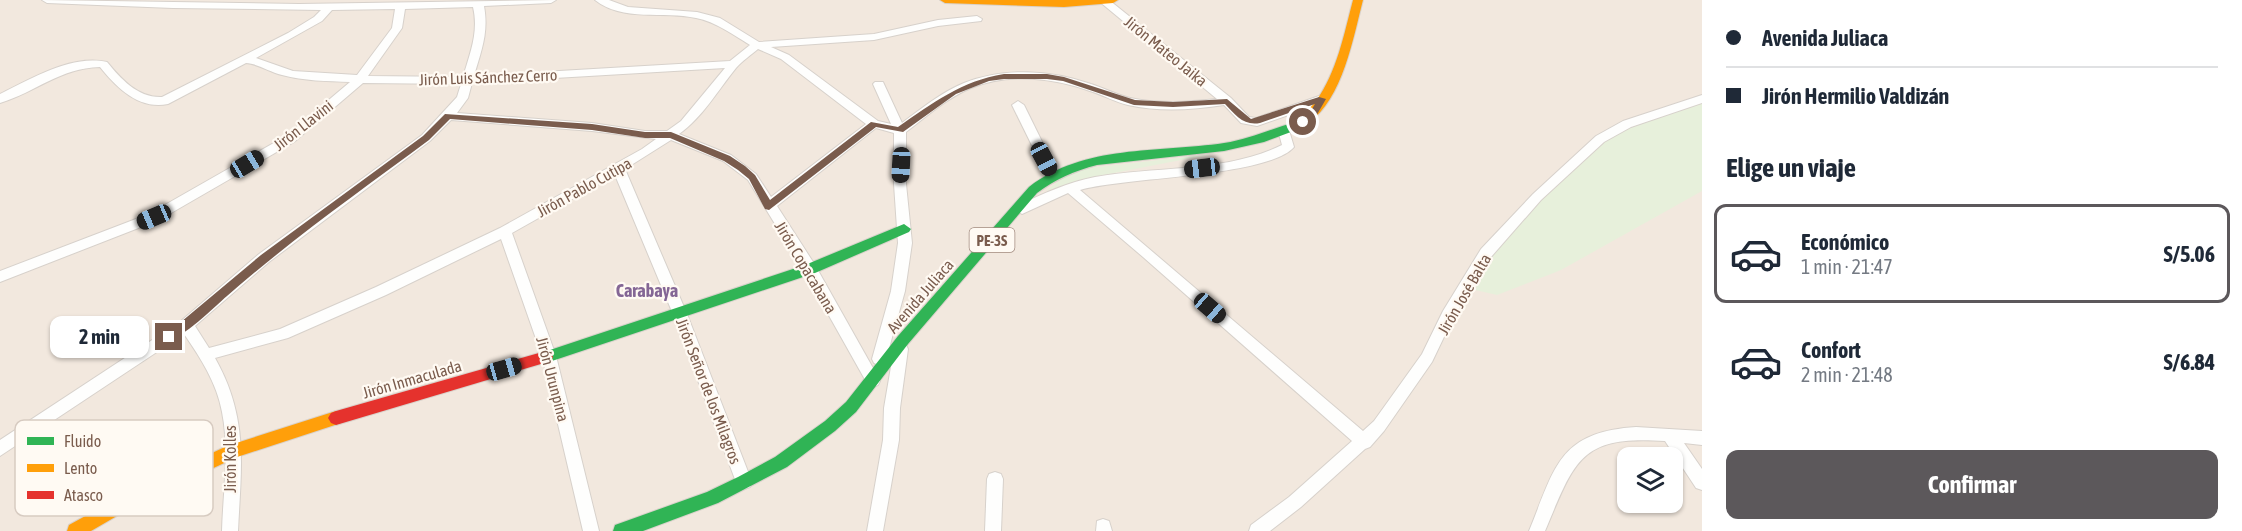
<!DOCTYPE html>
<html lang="es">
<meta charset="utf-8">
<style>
:root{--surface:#fff;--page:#f6f6f7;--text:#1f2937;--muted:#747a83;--line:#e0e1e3;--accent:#5c585b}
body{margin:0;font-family:"Asap Condensed",sans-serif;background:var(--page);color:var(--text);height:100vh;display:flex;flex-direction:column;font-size:22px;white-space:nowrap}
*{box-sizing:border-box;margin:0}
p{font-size:20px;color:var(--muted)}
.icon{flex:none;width:33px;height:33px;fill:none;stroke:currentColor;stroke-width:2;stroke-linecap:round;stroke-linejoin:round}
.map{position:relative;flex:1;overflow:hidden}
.sheet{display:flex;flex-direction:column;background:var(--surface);width:540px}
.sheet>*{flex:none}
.hud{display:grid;align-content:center;height:132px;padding:0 24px;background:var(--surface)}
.tools{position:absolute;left:1617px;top:447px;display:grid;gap:12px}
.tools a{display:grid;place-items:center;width:66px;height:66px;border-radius:12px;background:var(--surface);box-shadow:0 2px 4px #0004;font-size:30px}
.end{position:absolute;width:27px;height:27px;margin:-14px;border:8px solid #7a5c4d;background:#fff;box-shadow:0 0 0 3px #fff}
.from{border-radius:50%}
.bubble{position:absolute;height:42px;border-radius:12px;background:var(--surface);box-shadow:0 2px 4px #0004;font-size:20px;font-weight:700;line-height:42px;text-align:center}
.car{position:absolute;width:18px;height:36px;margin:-18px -9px;border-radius:8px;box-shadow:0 0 4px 2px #0007;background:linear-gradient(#222 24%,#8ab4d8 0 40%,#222 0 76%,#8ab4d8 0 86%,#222 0)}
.hud b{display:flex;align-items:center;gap:21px;height:57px;font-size:22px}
.hud b+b{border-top:2px solid var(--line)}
.hud i{width:15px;height:15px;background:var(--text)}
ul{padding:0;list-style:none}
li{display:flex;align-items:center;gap:18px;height:99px;margin:0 12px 9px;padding:0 12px;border:3px solid transparent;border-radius:12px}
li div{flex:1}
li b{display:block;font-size:22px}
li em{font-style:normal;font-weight:700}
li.active{border-color:var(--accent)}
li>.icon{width:54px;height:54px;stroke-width:1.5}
h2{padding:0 24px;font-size:27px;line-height:72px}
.cta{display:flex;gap:12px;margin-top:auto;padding:12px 24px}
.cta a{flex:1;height:69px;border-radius:12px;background:var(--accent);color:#fff;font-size:24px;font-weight:700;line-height:69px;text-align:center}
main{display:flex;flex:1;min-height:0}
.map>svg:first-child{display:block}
.residential{fill:#f2e8de;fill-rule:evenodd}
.green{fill:#e7f0db}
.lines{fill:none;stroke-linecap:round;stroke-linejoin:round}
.street-casing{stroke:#d7d1cb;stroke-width:2}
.fast-casing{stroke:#d9d2cb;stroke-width:2}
.slow-casing{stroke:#d9d2cb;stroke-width:2}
.jam-casing{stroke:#d9d2cb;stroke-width:2}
.street{fill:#fefefd;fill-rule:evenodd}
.fast{fill:#30b455;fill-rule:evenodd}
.slow{fill:#ff9f0a;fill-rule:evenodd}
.jam{fill:#e5322d;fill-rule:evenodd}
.route{fill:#7a5c4d}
.labels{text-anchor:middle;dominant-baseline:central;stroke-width:4.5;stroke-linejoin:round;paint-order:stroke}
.shield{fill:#fffaf3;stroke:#a28b7f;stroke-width:1.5}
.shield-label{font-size:15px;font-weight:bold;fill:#7a5c4d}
.street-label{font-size:16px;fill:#7a5c4d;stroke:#fffaf3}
.neighbourhood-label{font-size:18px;font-weight:bold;fill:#846695;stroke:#fffaf3}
.key{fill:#fffaf3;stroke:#d7cbc1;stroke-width:1.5}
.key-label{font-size:16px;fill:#7a5c4d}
</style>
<main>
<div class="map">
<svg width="1702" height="531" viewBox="0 0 1702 531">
<rect width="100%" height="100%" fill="#f9f5f0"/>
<!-- residential -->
<path class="residential" d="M0 0H1702V531H0ZM1628 458H1672V502H1628Z"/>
<!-- green -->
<g class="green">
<polygon points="1702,96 1702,191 1561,270 1497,295 1458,286 1486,246 1595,138"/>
<polygon points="1212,154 1083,179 1046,191 1073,170"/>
</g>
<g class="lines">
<defs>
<g id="street">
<path d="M42 0 299 4 556 0 551 3 484 6C489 33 481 51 474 76L730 61 750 45C732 34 716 22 696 18 664 11 622 22 595 0H609L628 7 697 12 720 18 759 42 874 34 938 20 977 16 982 19 981 21 938 26 874 40 771 47 789 55 878 121 891 124 873 84 875 82H883L902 123C922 108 942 92 964 83 1005 67 1050 70 1091 84 1104 88 1117 95 1130 98 1158 104 1188 102 1217 99L1100 2 1109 0 1231 98 1249 117 1256 118 1322 95 1328 99 1326 102 1257 126 1241 123 1224 105C1192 110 1159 112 1128 105 1115 102 1105 96 1093 92 1055 78 1010 72 971 88 947 98 927 116 906 132V184L912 243 905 291 886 359 884 363 879 365 874 363 872 359 891 291 898 243 894 184V133L876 128 777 206 815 265 878 377 880 381 878 385 873 387 868 385 805 273 748 180 723 161 671 140 625 169 687 314 752 482 750 487 744 489 738 487 736 482 673 314 615 175 512 233 556 356 599 531H583L542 356 501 239 386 295 288 338 215 358C249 418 241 466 238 531H222C223 492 230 451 222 412 217 383 200 357 184 334L0 456V440L181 321 259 254 422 135 457 97 461 84 363 83 294 142 159 220 0 282V271L149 214 286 136 350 82C327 81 304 81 282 75 269 72 259 64 246 63L168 104C139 110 117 88 100 67 60 68 36 92 0 103V94C31 79 71 54 107 62 121 79 138 98 162 97L288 33 314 17 321 10 173 8 47 3ZM473 7C479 32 470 53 463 77L368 76 402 28 405 9ZM395 9 392 28 357 75 293 71 256 58 322 21 332 10ZM758 49 781 59 866 124 771 197 756 174 731 155 679 134C703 117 718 90 736 68 742 61 751 55 758 49ZM725 68 681 121 667 131H645L592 123 457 113 468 98 472 83ZM451 120 592 131 656 139 642 149 500 228 376 287 280 329 209 348 195 326 269 262 430 141Z"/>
<path d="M1702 95V103L1631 127 1604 142 1541 200 1491 257 1454 316 1432 362 1384 431 1370 447 1365 449 1301 507 1270 531H1249L1251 525 1289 497 1352 441 1143 257 1068 193 1022 214 1016 209 1017 206C1043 194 1068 182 1095 177 1156 166 1225 173 1282 145L1278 130 1280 127H1288L1294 147C1268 177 1124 177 1080 190L1363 431 1374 421 1422 354 1443 311 1481 249 1533 194 1596 136 1623 121Z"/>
<polygon points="1018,101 1024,105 1059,176 1057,179 1049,179 1047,176 1012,105"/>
<polygon points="901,343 906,345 908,349 900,408 899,440 883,531 867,531 883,440 884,408 894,349 896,345"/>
<path d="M1636 427 1702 431V445L1684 443 1702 469V490L1696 488 1665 441C1580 435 1575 460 1545 531H1529C1555 468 1558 432 1636 427Z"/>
<polygon points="995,472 1001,474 1003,479 1001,531 985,531 987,479 989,474"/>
<polygon points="1103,519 1109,521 1112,531 1096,531 1097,521"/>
</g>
<g id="fast">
<path d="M1295 122 1299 123 1301 126 1299 129 1264 142 1224 151 1097 165C1074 171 1056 179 1037 193L908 344 856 412 835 431 787 467 718 503 643 531H613L615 525 707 492 738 477 775 457 825 421 846 402 898 336 1029 187C1085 144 1157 153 1224 143 1249 139 1271 129 1295 122Z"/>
<polygon points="904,224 911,229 909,232 815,273 546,363 541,361 539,357 541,353 805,265"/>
</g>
<g id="slow">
<polygon points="940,0 1118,0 1113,3 1064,7 945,3"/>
<path d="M1353 0H1363C1353 38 1343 99 1308 123 1302 127 1298 130 1291 129L1289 126C1297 117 1309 111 1316 101 1337 72 1344 34 1353 0Z"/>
<polygon points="336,411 341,413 344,418 341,423 237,457 141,502 91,531 67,531 69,525 129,492 227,446"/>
</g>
<polygon id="jam" points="546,351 551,353 553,357 551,361 336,425 331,423 328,418 331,413 336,411"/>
</defs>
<!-- street casing -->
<use href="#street" class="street-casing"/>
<!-- fast casing -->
<use href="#fast" class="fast-casing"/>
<!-- slow casing -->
<use href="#slow" class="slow-casing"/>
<!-- jam casing -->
<use href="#jam" class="jam-casing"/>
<!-- street -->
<use href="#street" class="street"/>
<!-- fast -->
<use href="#fast" class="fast"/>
<!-- slow -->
<use href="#slow" class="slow"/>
<!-- jam -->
<use href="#jam" class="jam"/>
</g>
<!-- route -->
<path class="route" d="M1004 74H1047L1064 77 1135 100 1173 102 1227 99 1251 119 1319 97 1326 99 1315 118 1306 123 1298 122 1309 114 1315 104 1260 123C1243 126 1236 115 1225 104L1173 107 1134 105 1063 81 1047 79H1004L989 81 956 94 903 132 876 127 769 210 765 209 749 179 738 170 724 161 670 138H645L592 130 450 119 429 140C360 191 291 240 227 296 215 306 179 343 165 340L163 337 261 255 423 136 445 114 592 124 645 132H671L730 156 745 166 755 175 770 200 871 122 898 127C933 103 961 81 1004 74Z"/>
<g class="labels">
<!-- shield labels -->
<rect class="shield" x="969.5" y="228" width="45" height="24" rx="4.5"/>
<g class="shield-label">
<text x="992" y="240">PE-3S</text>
</g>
<!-- street labels -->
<g class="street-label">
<text transform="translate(1166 51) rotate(39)">Jirón Mateo Jaika</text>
<text transform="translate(488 77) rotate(-2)">Jirón Luis Sánchez Cerro</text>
<text transform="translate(303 125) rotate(-38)">Jirón Llavini</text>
<text transform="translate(584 187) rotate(-29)">Jirón Pablo Cutipa</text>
<text transform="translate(806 267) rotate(59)">Jirón Copacabana</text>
<text transform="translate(1464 294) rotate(-60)">Jirón José Balta</text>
<text transform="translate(920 296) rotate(-49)">Avenida Juliaca</text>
<text transform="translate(412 379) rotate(-16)">Jirón Inmaculada</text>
<text transform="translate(553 379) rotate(75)">Jirón Urunpina</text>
<text transform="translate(709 391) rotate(69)">Jirón Señor de los Milagros</text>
<text transform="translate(230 459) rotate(-90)">Jirón Kolles</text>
</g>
<!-- neighbourhood labels -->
<g class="neighbourhood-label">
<text x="647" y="290">Carabaya</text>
</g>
</g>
<!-- legend -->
<rect x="15" y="420" width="198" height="96" rx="9" class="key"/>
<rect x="27" y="437" width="27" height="8" fill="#30b455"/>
<rect x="27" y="464" width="27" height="8" fill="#ff9f0a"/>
<rect x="27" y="491" width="27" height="8" fill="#e5322d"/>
<g class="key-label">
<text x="64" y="447">Fluido</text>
<text x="64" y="474">Lento</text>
<text x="64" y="501">Atasco</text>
</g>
</svg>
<div class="tools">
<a><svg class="icon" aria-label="layers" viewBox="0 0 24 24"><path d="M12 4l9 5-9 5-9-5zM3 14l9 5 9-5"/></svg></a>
</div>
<i class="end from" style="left:1303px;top:122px"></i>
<i class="end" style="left:169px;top:337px"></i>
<div class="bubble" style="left:50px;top:316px;width:99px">2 min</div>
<i class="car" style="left:1044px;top:159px;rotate:152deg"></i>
<i class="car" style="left:247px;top:164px;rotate:59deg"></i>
<i class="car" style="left:901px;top:165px;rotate:183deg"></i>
<i class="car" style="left:1202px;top:168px;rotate:263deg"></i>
<i class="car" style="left:154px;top:217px;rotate:247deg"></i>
<i class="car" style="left:1210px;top:308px;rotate:131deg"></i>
<i class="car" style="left:504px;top:369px;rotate:74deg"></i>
</div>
<section class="sheet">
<div class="hud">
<b><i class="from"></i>Avenida Juliaca</b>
<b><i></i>Jirón Hermilio Valdizán</b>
</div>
<h2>Elige un viaje</h2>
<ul>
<li class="active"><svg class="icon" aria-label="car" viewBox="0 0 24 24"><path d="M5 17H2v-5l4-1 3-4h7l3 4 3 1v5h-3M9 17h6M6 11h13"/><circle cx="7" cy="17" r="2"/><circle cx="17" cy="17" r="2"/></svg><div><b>Económico</b><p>1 min · 21:47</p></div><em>S/5.06</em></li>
<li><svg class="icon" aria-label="car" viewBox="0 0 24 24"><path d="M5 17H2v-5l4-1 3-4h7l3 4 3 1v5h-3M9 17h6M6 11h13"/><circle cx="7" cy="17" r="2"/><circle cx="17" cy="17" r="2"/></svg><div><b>Confort</b><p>2 min · 21:48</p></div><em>S/6.84</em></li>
</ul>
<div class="cta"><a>Confirmar</a></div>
</section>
</main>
